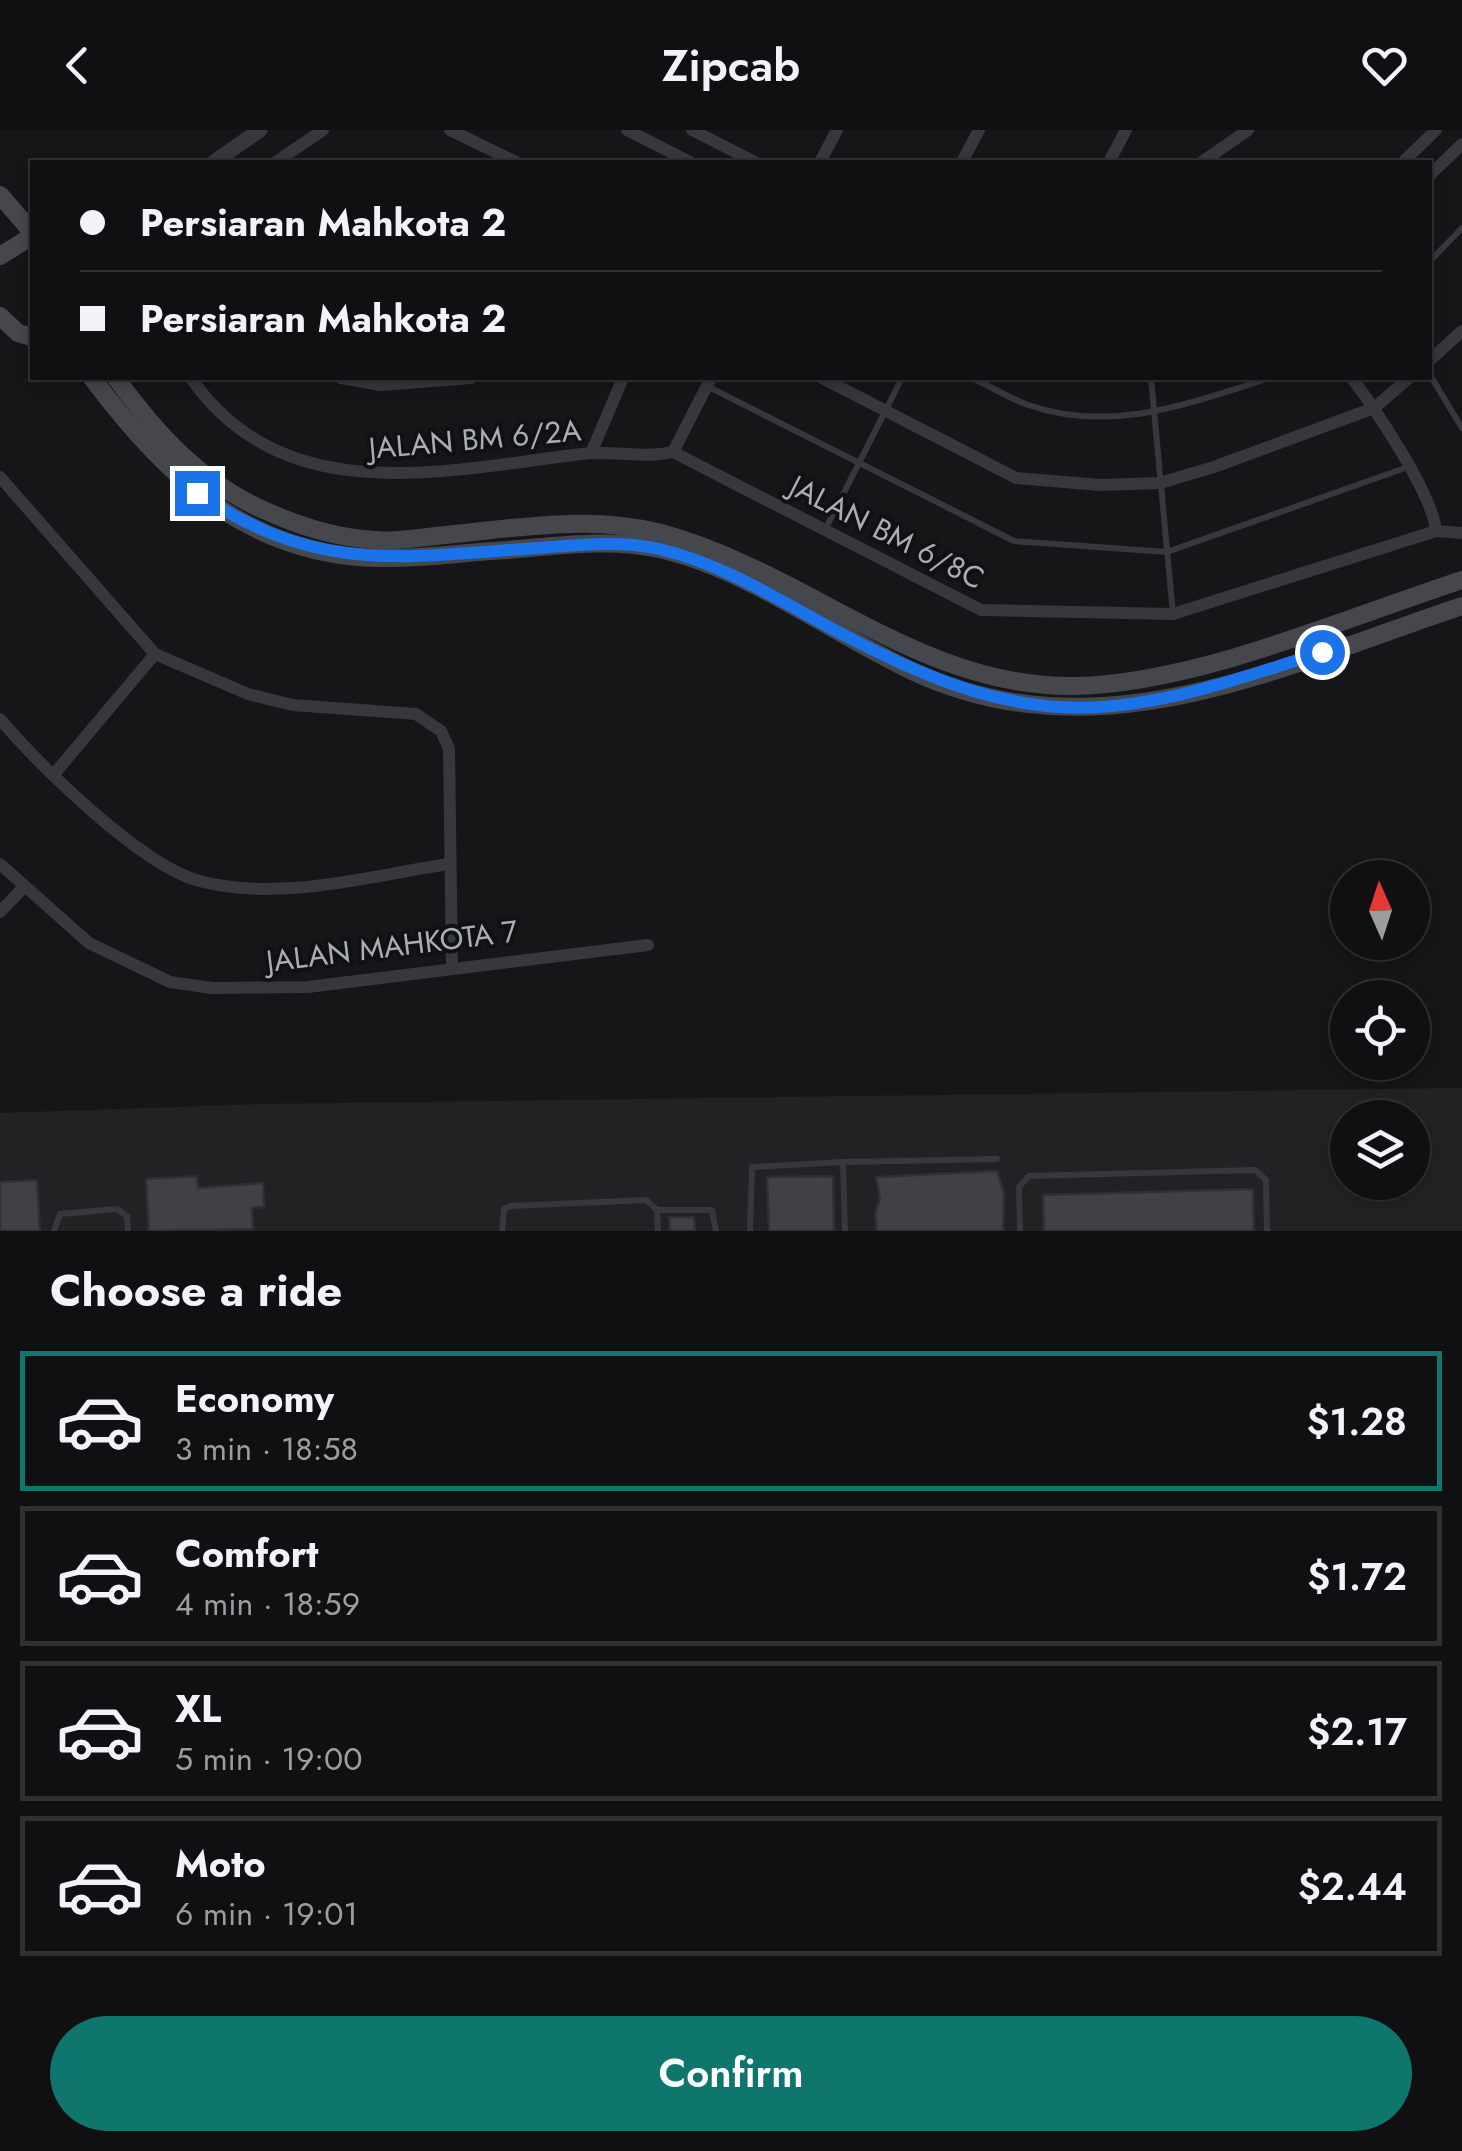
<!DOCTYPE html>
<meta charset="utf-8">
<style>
:root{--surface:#101012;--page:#19191b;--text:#f1f3f6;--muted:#9c9d9f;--line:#303032;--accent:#0f766e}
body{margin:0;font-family:Jost,sans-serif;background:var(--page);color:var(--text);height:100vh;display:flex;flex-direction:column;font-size:38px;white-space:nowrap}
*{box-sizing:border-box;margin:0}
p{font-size:32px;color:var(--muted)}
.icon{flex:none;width:55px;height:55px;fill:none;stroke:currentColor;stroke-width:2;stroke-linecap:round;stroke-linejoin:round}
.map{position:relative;height:1101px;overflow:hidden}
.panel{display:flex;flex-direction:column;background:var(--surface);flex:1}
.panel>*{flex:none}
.hud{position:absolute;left:30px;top:30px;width:1402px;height:220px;border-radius:0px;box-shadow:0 5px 15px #0003,0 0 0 2px var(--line);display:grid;align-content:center;height:220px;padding:0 50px;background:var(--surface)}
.needle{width:65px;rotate:357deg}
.controls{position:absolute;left:1330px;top:730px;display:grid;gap:20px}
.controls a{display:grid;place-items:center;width:100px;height:100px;border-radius:50%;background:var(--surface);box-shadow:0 5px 15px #0003,0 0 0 2px var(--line);font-size:50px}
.end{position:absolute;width:45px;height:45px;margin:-22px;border:12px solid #1a73e8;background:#fff;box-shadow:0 0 0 5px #fff}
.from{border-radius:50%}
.hud b{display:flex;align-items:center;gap:35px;height:95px;font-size:38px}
.hud b+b{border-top:2px solid var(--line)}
.hud i{width:25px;height:25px;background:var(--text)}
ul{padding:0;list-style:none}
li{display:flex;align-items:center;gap:30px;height:140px;margin:0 20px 15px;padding:0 30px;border:5px solid var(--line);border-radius:0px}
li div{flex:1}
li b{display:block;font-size:38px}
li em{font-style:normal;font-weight:600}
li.on{border-color:var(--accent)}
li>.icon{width:90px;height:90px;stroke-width:1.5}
h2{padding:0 50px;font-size:45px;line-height:120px}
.button{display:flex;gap:20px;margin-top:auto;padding:20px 50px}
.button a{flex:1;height:115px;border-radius:60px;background:var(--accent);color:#fff;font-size:40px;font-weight:600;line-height:115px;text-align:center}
header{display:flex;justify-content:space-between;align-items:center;height:130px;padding:0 50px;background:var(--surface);font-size:45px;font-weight:600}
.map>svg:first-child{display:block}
.built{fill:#222225;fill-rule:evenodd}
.building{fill:#404145;stroke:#303034;stroke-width:2.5}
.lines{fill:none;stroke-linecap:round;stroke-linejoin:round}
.service{stroke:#37383d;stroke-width:6}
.minor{stroke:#37383d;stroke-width:12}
.tertiary{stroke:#37383d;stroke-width:15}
.secondary{stroke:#45474d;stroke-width:18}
.route{stroke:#1a73e8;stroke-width:12}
.labels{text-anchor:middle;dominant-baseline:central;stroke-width:8;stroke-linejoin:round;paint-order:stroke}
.street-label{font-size:30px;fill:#a8adb8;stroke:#111113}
</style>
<header><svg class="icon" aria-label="back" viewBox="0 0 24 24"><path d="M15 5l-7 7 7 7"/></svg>Zipcab<svg class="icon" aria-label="heart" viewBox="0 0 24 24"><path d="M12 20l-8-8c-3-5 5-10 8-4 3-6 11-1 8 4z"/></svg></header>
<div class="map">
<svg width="1462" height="1101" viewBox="0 0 1462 1101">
<rect width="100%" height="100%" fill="#161618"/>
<!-- built -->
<path class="built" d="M1462 958V1101H0V983L261 974ZM1348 988H1412V1052H1348Z"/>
<!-- building -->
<g class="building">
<polygon points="997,1041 1004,1063 1003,1101 877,1101 875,1083 880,1069 876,1047"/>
<polygon points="197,1046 198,1058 263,1053 264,1077 252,1078 253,1099 149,1101 146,1049"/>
<polygon points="833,1046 834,1101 769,1101 767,1047"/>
<polygon points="37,1050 40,1101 0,1101 0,1052"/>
<polygon points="1253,1059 1254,1101 1044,1101 1043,1065"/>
<polygon points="669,1087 694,1087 695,1101 670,1101"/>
</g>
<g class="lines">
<!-- service -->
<g class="service">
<polyline points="1430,131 1462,98"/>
<polyline points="1430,245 1462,298"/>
<path d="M972 248C990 256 1009 268 1028 275 1112 304 1190 273 1270 248"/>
<polyline points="1151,248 1173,484"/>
<polyline points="707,256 1014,411 1167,422 1408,337"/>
<polyline points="826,398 902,248"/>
<polyline points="657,1080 712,1080 716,1101"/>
<polyline points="54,1101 60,1084 117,1079 127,1086 128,1101"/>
<polyline points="502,1101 504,1079 511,1076 646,1070 657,1080 658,1101"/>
<polyline points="750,1101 752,1037 843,1032"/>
<polyline points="845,1101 843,1032 997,1029"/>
<polyline points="1020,1101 1019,1057 1029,1046 1255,1040 1266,1050 1267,1101"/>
</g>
<!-- minor -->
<g class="minor">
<polyline points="450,0 516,32"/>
<polyline points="627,0 690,32"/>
<polyline points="692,0 755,32"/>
<polyline points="276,32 323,0"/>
<polyline points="820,32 837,0"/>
<polyline points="962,32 979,0"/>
<polyline points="1109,32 1126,0"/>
<polyline points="1202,32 1248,0"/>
<polyline points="1403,32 1436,0"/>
<polyline points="1430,45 1462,14"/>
<polyline points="1430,230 1462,201"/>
<path d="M191 248C284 382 446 340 582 324 613 320 642 329 673 322"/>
<polyline points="341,248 381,255 471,248"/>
<polyline points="822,248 1016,348 1100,355 1160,353 1214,337 1374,278 1409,248"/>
<path d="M1352 248C1375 279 1433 364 1436 401"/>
<polyline points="673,322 981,480 1173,484 1436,401"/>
<polyline points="673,322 711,248"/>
<polyline points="591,323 623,248"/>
<polyline points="0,347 155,524 248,564 293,575 416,584 441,601 449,619 452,838"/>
<polyline points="1436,401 1462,403"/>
<path d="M0 589C39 635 139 733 196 750 276 773 369 746 448 734"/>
<polyline points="55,643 155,524"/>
<polyline points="0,734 89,813 170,852 212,858 308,857 648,815"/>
<polyline points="0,782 24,757"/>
</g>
<!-- tertiary -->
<polyline class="tertiary" points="214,32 260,0"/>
<!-- secondary -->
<g class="secondary">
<polyline points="0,65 32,102"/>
<polyline points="0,126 32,106"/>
<polyline points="0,186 18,203 32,207"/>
<path d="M92 248C167 347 248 426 380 428 423 429 466 422 508 420 557 416 610 408 659 419 748 439 828 501 910 540 1097 629 1281 536 1462 476"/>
<path d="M116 248C158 306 205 357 273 384 305 398 340 408 375 410 395 412 416 408 436 406 509 399 589 384 661 403 806 442 920 559 1076 556 1198 553 1345 488 1462 450"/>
</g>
</g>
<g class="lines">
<!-- route -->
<path class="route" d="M197 363C318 445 401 427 538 418 578 415 620 410 659 419 725 434 785 474 844 505 1040 609 1121 589 1322 522"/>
</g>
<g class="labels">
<!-- street labels -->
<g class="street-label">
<text transform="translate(475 309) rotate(-5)">JALAN BM 6/2A</text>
<text transform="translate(887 402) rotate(27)">JALAN BM 6/8C</text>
<text transform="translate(392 816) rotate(-7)">JALAN MAHKOTA 7</text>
</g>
</g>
</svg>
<div class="controls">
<a><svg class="needle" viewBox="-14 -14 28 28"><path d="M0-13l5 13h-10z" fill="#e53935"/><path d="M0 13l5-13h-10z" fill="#9c9d9f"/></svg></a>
<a><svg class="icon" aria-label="locate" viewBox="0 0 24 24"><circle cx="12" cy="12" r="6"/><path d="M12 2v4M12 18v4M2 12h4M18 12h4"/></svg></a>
<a><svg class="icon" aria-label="layers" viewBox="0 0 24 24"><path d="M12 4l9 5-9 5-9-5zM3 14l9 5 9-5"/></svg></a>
</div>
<i class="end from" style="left:1322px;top:522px"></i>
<i class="end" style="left:197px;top:363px"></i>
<div class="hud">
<b><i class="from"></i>Persiaran Mahkota 2</b>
<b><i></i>Persiaran Mahkota 2</b>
</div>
</div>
<section class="panel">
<h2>Choose a ride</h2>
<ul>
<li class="on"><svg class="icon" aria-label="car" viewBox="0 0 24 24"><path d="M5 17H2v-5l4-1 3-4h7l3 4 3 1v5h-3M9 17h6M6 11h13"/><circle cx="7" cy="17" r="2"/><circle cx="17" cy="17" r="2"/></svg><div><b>Economy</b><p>3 min · 18:58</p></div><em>$1.28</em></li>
<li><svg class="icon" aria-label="car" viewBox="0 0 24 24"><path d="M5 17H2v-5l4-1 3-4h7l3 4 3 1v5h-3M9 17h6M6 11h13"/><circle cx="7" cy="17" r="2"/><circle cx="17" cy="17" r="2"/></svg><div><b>Comfort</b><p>4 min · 18:59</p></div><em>$1.72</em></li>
<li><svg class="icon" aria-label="car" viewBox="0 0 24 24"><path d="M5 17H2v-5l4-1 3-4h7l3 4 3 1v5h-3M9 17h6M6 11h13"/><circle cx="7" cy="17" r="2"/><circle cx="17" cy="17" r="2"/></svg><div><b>XL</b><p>5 min · 19:00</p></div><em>$2.17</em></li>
<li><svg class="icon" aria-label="car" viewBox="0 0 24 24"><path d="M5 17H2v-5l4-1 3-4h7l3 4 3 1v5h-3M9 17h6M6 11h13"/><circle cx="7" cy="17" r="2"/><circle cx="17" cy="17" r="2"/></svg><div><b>Moto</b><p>6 min · 19:01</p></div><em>$2.44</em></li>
</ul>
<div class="button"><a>Confirm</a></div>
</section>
